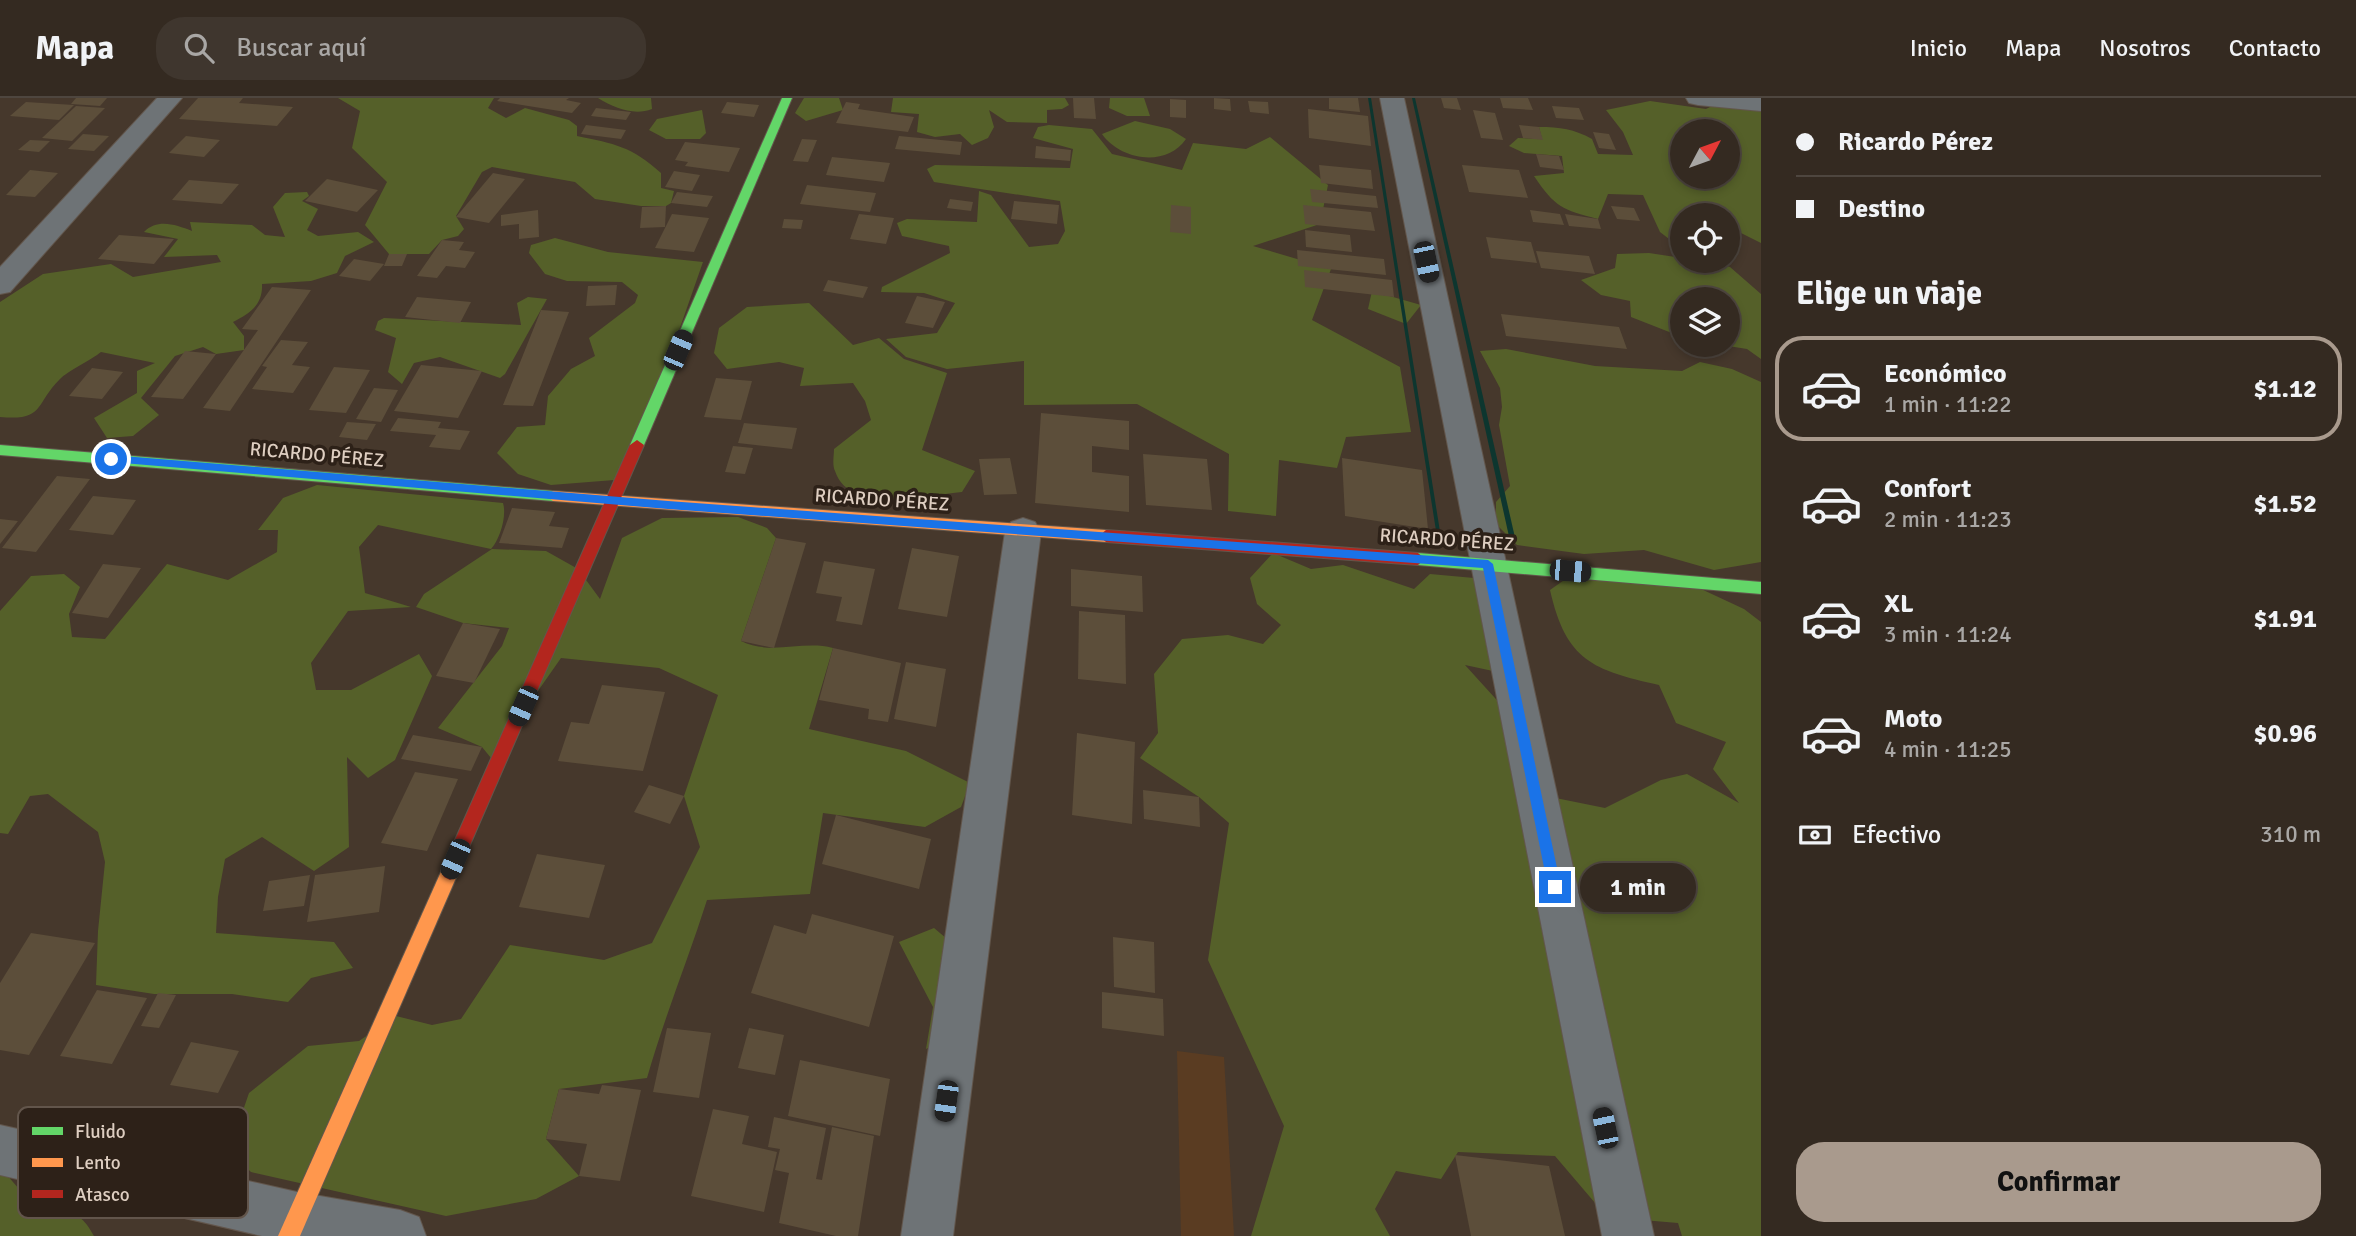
<!DOCTYPE html>
<html lang="es">
<meta charset="utf-8">
<style>
:root{--surface:#342a21;--page:#3f362e;--text:#f1f3f6;--muted:#a9a7a5;--line:#4e463f;--accent:#a99a8d}
body{margin:0;font-family:Signika,sans-serif;background:var(--page);color:var(--text);height:100vh;display:flex;flex-direction:column;font-size:26px;white-space:nowrap}
*{box-sizing:border-box;margin:0}
p{font-size:23px;color:var(--muted)}
.icon{flex:none;width:38px;height:38px;fill:none;stroke:currentColor;stroke-width:2;stroke-linecap:round;stroke-linejoin:round}
.map{position:relative;flex:1;overflow:hidden}
.drawer{display:flex;flex-direction:column;background:var(--surface);width:595px}
.drawer>*{flex:none}
.hud{display:grid;align-content:center;height:154px;padding:0 35px;background:var(--surface)}
.needle{width:46px;rotate:49deg}
.controls{position:absolute;left:1670px;top:21px;display:grid;gap:14px}
.controls a{display:grid;place-items:center;width:70px;height:70px;border-radius:50%;background:var(--surface);box-shadow:0 4px 10px #0003,0 0 0 2px var(--line);font-size:35px}
.end{position:absolute;width:32px;height:32px;margin:-16px;border:9px solid #1a73e8;background:#fff;box-shadow:0 0 0 4px #fff}
.from{border-radius:50%}
.bubble{position:absolute;height:49px;border-radius:24px;background:var(--surface);box-shadow:0 4px 10px #0003,0 0 0 2px var(--line);font-size:23px;font-weight:700;line-height:49px;text-align:center}
.car{position:absolute;width:21px;height:42px;margin:-21px -10px;border-radius:9px;box-shadow:0 0 5px 2px #0007;background:linear-gradient(#222 24%,#8ab4d8 0 40%,#222 0 76%,#8ab4d8 0 86%,#222 0)}
.hud b{display:flex;align-items:center;gap:24px;height:66px;font-size:26px}
.hud b+b{border-top:2px solid var(--line)}
.hud i{width:18px;height:18px;background:var(--text)}
ul{padding:0;list-style:none}
li{display:flex;align-items:center;gap:21px;height:105px;margin:0 14px 10px;padding:0 21px;border:4px solid transparent;border-radius:28px}
li div{flex:1}
li b{display:block;font-size:26px}
li em{font-style:normal;font-weight:700}
li.current{border-color:var(--accent)}
li>.icon{width:63px;height:63px;stroke-width:1.5}
h2{padding:0 35px;font-size:32px;line-height:84px}
.pay{display:flex;align-items:center;gap:18px;height:77px;padding:0 35px;font-size:26px}
.pay p{margin-inline-start:auto}
.cta{display:flex;gap:14px;margin-top:auto;padding:14px 35px}
.cta a{flex:1;height:80px;border-radius:28px;background:var(--accent);color:#111;font-size:28px;font-weight:700;line-height:80px;text-align:center}
header{display:flex;align-items:center;gap:42px;box-sizing:border-box;height:98px;padding:0 35px;background:var(--surface);border-bottom:2px solid var(--line)}
header strong{font-size:33px}
nav{display:flex;gap:38px;margin-inline-start:auto;font-size:24px}
.search{width:490px;height:63px;background:var(--page);display:flex;align-items:center;gap:18px;box-sizing:border-box;padding:0 24px;border-radius:28px;color:var(--muted);font-size:26px}
main{display:flex;flex:1;min-height:0}
.map>svg:first-child{display:block}
.built{fill:#5a3c22}
.green{fill:#556029;fill-rule:evenodd}
.water{fill:#0d362f}
.building{fill:#5c4e3a}
.lines{fill:none;stroke-linecap:round;stroke-linejoin:round}
.street-casing{stroke:#62564c;stroke-width:2}
.fast-casing{stroke:#62564c;stroke-width:2}
.slow-casing{stroke:#62564c;stroke-width:2}
.jam-casing{stroke:#62564c;stroke-width:2}
.street{fill:#6e7376;fill-rule:evenodd}
.fast{fill:#63d668;fill-rule:evenodd}
.slow{fill:#ff974d;fill-rule:evenodd}
.jam{fill:#b3261e;fill-rule:evenodd}
.route{fill:#1a73e8}
.labels{text-anchor:middle;dominant-baseline:central;stroke-width:7;stroke-linejoin:round;paint-order:stroke}
.street-label{font-size:19px;fill:#decec1;stroke:#2d2118}
.key{fill:#2d2118;stroke:#62554b;stroke-width:2}
.key-label{font-size:19px;fill:#decec1}
</style>
<header>
<strong>Mapa</strong>
<div class="search"><svg class="icon" aria-label="search" viewBox="0 0 24 24"><circle cx="10" cy="10" r="6"/><path d="M15 15l6 6"/></svg>Buscar aquí</div>
<nav><a>Inicio</a><a>Mapa</a><a>Nosotros</a><a>Contacto</a></nav>
</header>
<main>
<div class="map">
<svg width="1761" height="1138" viewBox="0 0 1761 1138">
<rect width="100%" height="100%" fill="#46382c"/>
<!-- built -->
<polygon class="built" points="1177,953 1224,959 1234,1138 1181,1138"/>
<!-- green -->
<g class="green">
<path d="M338 0H494L488 10 506 20 525 10 569 22 577 28V38C615 46 631 48 661 75V90L674 93 671 105 666 108H641L595 101 575 84 492 69 482 74 456 118 464 131 458 138 442 142 429 156H389L365 127 387 84 352 50 360 13Z"/>
<path d="M598 0H651L652 11C634 18 614 10 598 0Z"/>
<polygon points="804,0 839,0 843,12 806,23 795,15"/>
<polygon points="893,0 1065,0 1069,7 1062,11 1047,12 1047,25 1007,24 989,12 994,29 988,40 972,47 960,36 935,39 917,34 919,16 891,14"/>
<polygon points="1110,0 1144,0 1150,18 1127,18 1109,10"/>
<path d="M1650 3 1706 11 1722 3 1761 6V145L1739 134 1727 133V117H1682V151L1660 134 1643 97 1608 96 1598 121C1562 112 1555 109 1534 78L1564 75 1562 58 1524 55 1509 48 1518 40 1542 41 1539 29C1560 29 1574 31 1592 41L1598 56 1633 57 1623 34 1606 12ZM1682 33H1727V79H1682Z"/>
<polygon points="702,12 706,35 700,41 666,41 649,32 657,21"/>
<path d="M1135 23 1170 31 1186 41C1166 70 1120 62 1102 36Z"/>
<polygon points="1049,27 1092,31 1112,56 1182,72 1193,45 1246,51 1270,39 1328,87 1320,126 1253,148 1331,171 1312,222 1400,269 1411,334 1346,339 1337,370 1279,362 1276,418 1228,413 1229,356 1137,306 1024,307 1024,263 947,271 906,259 886,241 937,235 955,205 924,195 881,194 882,189 950,155 949,148 902,138 897,125 907,121 977,124 979,93 991,97 1029,149 1058,146 1065,133 1060,103 934,84 927,71 935,67 1070,70 1073,51 1033,40 1038,29"/>
<path d="M307 94 309 98 302 103 318 111 307 132 318 138 358 134 374 144 345 158 337 175 311 183 262 186C263 207 250 215 233 224L244 238V252L216 256 203 249 175 258 141 300 159 317 133 338 107 340 94 320 137 295V273L155 265 101 254C91 262 68 273 60 281 34 307 45 323 0 319V204L43 176 111 166 133 179 221 164 217 157 164 159 178 141 144 134C158 120 176 127 192 133L190 124 252 127 265 137 285 139 273 109 285 95Z"/>
<polygon points="555,140 608,154 703,164 627,381 551,387 518,376 497,355 517,329 545,327 548,298 571,271 595,258 589,240 635,205 638,197 622,184 567,183 545,176 529,155 531,147"/>
<polygon points="1649,155 1682,160 1682,163 1721,163 1723,167 1730,169 1761,196 1761,261 1747,251 1722,247 1727,247 1727,201 1682,201 1682,239 1631,219 1630,203 1601,197 1581,182 1615,170 1617,156"/>
<polygon points="1372,193 1421,207 1406,226 1368,211"/>
<polygon points="528,199 547,201 505,276 500,280 440,259 414,265 402,286 388,274 396,240 375,232 378,223 384,220 521,227 517,205"/>
<path d="M809 205 853 247 879 240 904 261 947 275 922 352 975 373 962 394C927 397 850 418 835 373 832 367 834 357 834 351L871 322 865 303 853 285 800 288 804 270 779 264 727 271 714 255 719 230 747 209Z"/>
<polygon points="1506,251 1595,268 1682,273 1700,264 1732,271 1761,284 1761,464 1714,472 1644,452 1584,456 1517,447 1496,426 1496,404 1510,388 1499,327 1502,309 1500,290 1480,253"/>
<path d="M317 387 503 405C507 418 500 441 491 451L378 427 359 449 365 495 411 509 348 513 311 565 316 592H351L419 556 432 578 395 662 368 680 347 659 349 749 314 773 262 739 225 761 218 799 216 835 334 844 353 870 311 880 288 904 232 896H154L96 887 98 833 105 764 98 734 48 696 30 698 8 736 0 735V513L31 478 64 476 80 489 69 516 72 539 105 541 167 466 228 482 277 454 278 432H258L283 400Z"/>
<path d="M738 419 767 430 776 440 741 543C770 558 803 542 833 550L809 631 906 653 970 685 961 709 925 729 823 715 810 796 707 802C688 862 664 920 647 980L559 991 546 1041 579 1078 536 1101 446 1118 251 1074 229 1053 249 995 308 948 359 943 396 918 432 927 461 921 510 847 604 862 652 845 700 749 684 698 718 597 659 570 561 560 491 660 482 649 438 630 502 548 509 530 463 525 416 509 424 496 492 451 546 453 578 471 600 501 622 440 662 420Z"/>
<path d="M1273 455 1311 471 1343 467 1414 491 1430 476 1474 480 1500 504 1507 576 1465 567 1524 632 1526 694 1605 710 1661 682 1687 676 1739 705 1713 671 1726 644 1676 625 1659 587C1593 572 1566 563 1550 492L1584 468 1671 477 1744 511 1761 524V1138H1682L1678 1125 1607 1119 1555 1058 1458 1054 1441 1081 1396 1073 1375 1111 1390 1138H1251L1284 1028 1208 862 1229 725 1199 699 1140 660 1158 635 1154 576 1182 541 1228 537 1263 546 1281 527 1257 506 1250 480Z"/>
<polygon points="934,830 965,856 960,932 926,951 933,909 899,844"/>
<path d="M4 1074C13 1083 21 1095 31 1102 57 1121 75 1101 94 1138H0V1075Z"/>
</g>
<!-- water -->
<g class="water">
<polygon points="1368,0 1371,0 1441,440 1437,439"/>
<polygon points="1412,0 1415,0 1516,444 1510,443"/>
</g>
<!-- building -->
<g class="building">
<polygon points="76,0 107,0 100,8 71,6"/>
<polygon points="198,0 243,0 239,5 293,9 277,28 179,21"/>
<polygon points="500,0 569,0 566,2 581,5 572,15 497,3"/>
<polygon points="1073,0 1094,0 1096,21 1074,20"/>
<polygon points="1214,0 1230,1 1231,13 1214,11"/>
<polygon points="1329,0 1358,0 1360,14 1329,11"/>
<polygon points="1441,0 1457,0 1461,12 1444,10"/>
<polygon points="1500,0 1528,0 1533,12 1503,10"/>
<polygon points="1170,1 1186,2 1186,20 1170,19"/>
<polygon points="1248,3 1268,4 1269,16 1250,14"/>
<polygon points="26,4 74,7 59,22 10,18"/>
<polygon points="727,4 759,7 754,19 721,15"/>
<polygon points="846,4 860,6 858,11 914,19 908,34 836,25"/>
<polygon points="76,8 105,10 72,43 42,40"/>
<polygon points="1552,8 1579,10 1584,22 1556,20"/>
<polygon points="596,10 631,14 626,22 591,18"/>
<polygon points="1308,11 1368,18 1371,48 1309,40"/>
<polygon points="1473,12 1495,15 1503,42 1481,40"/>
<polygon points="586,27 626,32 621,41 581,36"/>
<polygon points="1519,27 1539,29 1543,42 1523,40"/>
<polygon points="1593,34 1609,36 1616,52 1599,50"/>
<polygon points="83,36 109,38 94,53 68,51"/>
<polygon points="186,38 220,42 204,59 169,55"/>
<polygon points="899,38 962,44 960,57 895,51"/>
<polygon points="802,41 817,42 808,64 793,63"/>
<polygon points="30,42 50,43 39,54 18,52"/>
<polygon points="685,44 740,50 729,74 685,68 688,64 675,62"/>
<polygon points="1036,48 1071,52 1070,63 1035,60"/>
<polygon points="1536,56 1559,58 1564,72 1540,69"/>
<polygon points="832,59 890,65 884,84 826,77"/>
<polygon points="1319,67 1371,72 1373,91 1321,85"/>
<polygon points="1462,67 1519,72 1528,100 1469,94"/>
<polygon points="30,72 58,75 35,99 6,97"/>
<polygon points="674,73 700,77 692,93 665,89"/>
<polygon points="493,75 525,81 489,125 456,119"/>
<polygon points="327,81 378,92 357,114 305,103"/>
<polygon points="189,82 239,86 222,106 172,102"/>
<polygon points="807,87 876,95 870,114 800,106"/>
<polygon points="1310,91 1376,98 1378,110 1312,104"/>
<polygon points="677,94 713,98 707,109 671,105"/>
<polygon points="950,101 973,104 971,113 947,110"/>
<polygon points="1014,103 1059,107 1057,126 1011,121"/>
<polygon points="1171,107 1191,109 1191,136 1170,134"/>
<polygon points="1303,107 1371,114 1375,133 1305,126"/>
<polygon points="666,108 665,129 640,130 642,109"/>
<polygon points="1611,108 1634,110 1640,123 1617,121"/>
<polygon points="538,112 539,139 519,141 519,126 501,128 501,117"/>
<polygon points="1530,112 1560,116 1564,127 1533,124"/>
<polygon points="672,116 709,120 694,154 655,150"/>
<polygon points="859,116 894,120 886,146 850,141"/>
<polygon points="1565,116 1598,121 1601,131 1569,128"/>
<polygon points="784,121 803,122 801,131 782,130"/>
<polygon points="1305,132 1350,137 1352,154 1306,149"/>
<polygon points="119,137 174,141 154,166 98,161"/>
<polygon points="1486,139 1531,144 1537,165 1491,160"/>
<polygon points="442,142 464,144 459,152 475,154 465,170 446,168 437,180 417,178"/>
<polygon points="1297,152 1384,161 1386,177 1298,168"/>
<polygon points="1536,153 1589,158 1595,176 1541,170"/>
<polygon points="389,156 407,156 402,168 384,168"/>
<polygon points="354,161 384,166 370,183 339,178"/>
<polygon points="1304,172 1392,182 1394,199 1305,189"/>
<polygon points="828,182 868,189 863,200 823,193"/>
<polygon points="617,187 615,207 586,208 588,188"/>
<polygon points="272,189 311,192 230,313 203,310 258,232 242,231"/>
<polygon points="917,198 945,204 933,230 905,225"/>
<polygon points="417,199 471,204 460,225 405,219"/>
<polygon points="541,212 569,214 533,308 503,307"/>
<polygon points="1501,216 1619,229 1627,251 1506,238"/>
<polygon points="281,242 308,244 292,267 310,269 293,295 252,291 267,269 262,268"/>
<polygon points="185,253 216,256 183,301 151,299"/>
<polygon points="421,267 482,273 458,320 394,313"/>
<polygon points="334,269 370,272 346,315 309,312"/>
<polygon points="92,270 123,274 102,301 69,298"/>
<polygon points="716,280 752,283 741,322 704,319"/>
<polygon points="374,290 398,292 381,324 356,321"/>
<polygon points="1041,315 1129,323 1129,352 1092,348 1092,374 1129,378 1129,414 1035,405"/>
<polygon points="398,320 441,324 438,330 470,333 460,352 429,349 436,337 390,333"/>
<polygon points="347,324 376,326 367,342 339,339"/>
<polygon points="744,325 797,330 792,351 738,345"/>
<polygon points="733,348 753,350 745,376 725,374"/>
<polygon points="1143,356 1207,361 1212,412 1146,407"/>
<polygon points="1010,360 1017,396 984,397 979,361"/>
<polygon points="1342,360 1422,372 1428,431 1345,418"/>
<polygon points="57,378 90,381 36,454 2,450"/>
<polygon points="93,398 136,402 113,437 69,432"/>
<polygon points="512,410 555,414 549,428 569,430 562,450 499,445"/>
<polygon points="0,421 18,423 0,446"/>
<polygon points="776,440 806,445 774,550 741,543"/>
<polygon points="912,450 959,458 947,519 898,511"/>
<polygon points="824,463 875,471 862,527 836,523 842,499 816,495"/>
<polygon points="103,466 141,470 108,520 72,515"/>
<polygon points="1071,471 1142,478 1143,514 1071,508"/>
<polygon points="1079,513 1125,517 1126,586 1078,581"/>
<polygon points="463,525 500,531 474,585 436,578"/>
<polygon points="833,550 901,565 888,624 868,621 869,611 819,602"/>
<polygon points="906,564 946,571 936,629 894,621"/>
<polygon points="602,587 665,594 643,673 558,663 571,624 589,626"/>
<polygon points="1077,635 1135,644 1132,726 1072,717"/>
<polygon points="413,637 482,649 471,673 401,661"/>
<polygon points="415,674 458,681 427,753 381,745"/>
<polygon points="649,687 684,698 670,726 634,714"/>
<polygon points="1143,692 1199,699 1200,729 1144,721"/>
<polygon points="836,717 931,741 919,791 822,766"/>
<polygon points="537,756 605,767 589,820 519,809"/>
<polygon points="385,768 379,814 307,824 315,777"/>
<polygon points="310,777 304,808 263,813 269,783"/>
<polygon points="812,816 894,838 869,929 751,895 774,827 806,836"/>
<polygon points="31,835 95,845 29,957 0,952 0,885"/>
<polygon points="1113,839 1154,844 1155,895 1114,889"/>
<polygon points="97,892 147,900 112,966 60,958"/>
<polygon points="1102,894 1163,901 1164,938 1102,930"/>
<polygon points="158,895 176,897 159,930 141,928"/>
<polygon points="667,930 711,935 699,1000 653,994"/>
<polygon points="749,930 784,937 775,977 738,970"/>
<polygon points="191,944 239,953 218,995 170,987"/>
<polygon points="800,962 890,981 880,1038 788,1018"/>
<polygon points="602,987 641,992 620,1083 579,1078 587,1046 546,1041 559,991 599,996"/>
<polygon points="713,1011 749,1018 742,1046 777,1054 764,1114 691,1098"/>
<polygon points="774,1019 826,1030 816,1081 822,1082 832,1029 874,1038 858,1138 836,1138 779,1125 789,1075 775,1072 780,1051 768,1049"/>
<polygon points="1455,1057 1549,1068 1565,1138 1471,1138"/>
</g>
<g class="lines">
<defs>
<g id="street">
<polygon points="157,0 182,0 10,194 0,196 0,169"/>
<polygon points="1380,0 1404,0 1654,1138 1602,1138"/>
<polygon points="1686,0 1761,0 1761,13 1698,7 1689,5"/>
<polygon points="1023,420 1035,424 1041,434 953,1138 901,1138 1005,434 1011,424"/>
<polygon points="0,1027 297,1094 400,1112 419,1119 426,1138 262,1138 0,1077"/>
</g>
<g id="fast">
<polygon points="782,0 792,0 644,347 642,350 632,350 630,347"/>
<polygon points="0,347 553,393 560,398 553,403 0,357"/>
<polygon points="1418,455 1761,484 1761,496 1418,467 1411,461"/>
</g>
<g id="slow">
<polygon points="553,393 1106,432 1113,438 1106,444 553,403 546,398"/>
<polygon points="450,764 456,767 459,773 300,1138 278,1138 444,767"/>
</g>
<g id="jam">
<polygon points="637,342 644,347 456,779 450,782 444,779 441,773 444,767 630,347"/>
<polygon points="1106,432 1418,455 1425,461 1418,467 1106,444 1099,438"/>
</g>
</defs>
<!-- street casing -->
<use href="#street" class="street-casing"/>
<!-- fast casing -->
<use href="#fast" class="fast-casing"/>
<!-- slow casing -->
<use href="#slow" class="slow-casing"/>
<!-- jam casing -->
<use href="#jam" class="jam-casing"/>
<!-- street -->
<use href="#street" class="street"/>
<!-- fast -->
<use href="#fast" class="fast"/>
<!-- slow -->
<use href="#slow" class="slow"/>
<!-- jam -->
<use href="#jam" class="jam"/>
</g>
<!-- route -->
<polygon class="route" points="111,357 668,403 1488,462 1493,466 1561,789 1555,795 1548,789 1483,470 668,411 111,364 107,361"/>
<g class="labels">
<!-- street labels -->
<g class="street-label">
<text transform="translate(317 357) rotate(5)">RICARDO PÉREZ</text>
<text transform="translate(882 402) rotate(4)">RICARDO PÉREZ</text>
<text transform="translate(1447 442) rotate(4)">RICARDO PÉREZ</text>
</g>
</g>
<!-- legend -->
<rect x="18" y="1009" width="230" height="111" rx="10" class="key"/>
<rect x="32" y="1029" width="31" height="8" fill="#63d668"/>
<rect x="32" y="1060" width="31" height="9" fill="#ff974d"/>
<rect x="32" y="1092" width="31" height="8" fill="#b3261e"/>
<g class="key-label">
<text x="75" y="1040">Fluido</text>
<text x="75" y="1071">Lento</text>
<text x="75" y="1103">Atasco</text>
</g>
</svg>
<div class="controls">
<a><svg class="needle" viewBox="-14 -14 28 28"><path d="M0-13l5 13h-10z" fill="#e53935"/><path d="M0 13l5-13h-10z" fill="#a9a7a5"/></svg></a>
<a><svg class="icon" aria-label="locate" viewBox="0 0 24 24"><circle cx="12" cy="12" r="6"/><path d="M12 2v4M12 18v4M2 12h4M18 12h4"/></svg></a>
<a><svg class="icon" aria-label="layers" viewBox="0 0 24 24"><path d="M12 4l9 5-9 5-9-5zM3 14l9 5 9-5"/></svg></a>
</div>
<i class="end from" style="left:111px;top:361px"></i>
<i class="end" style="left:1555px;top:789px"></i>
<div class="bubble" style="left:1580px;top:765px;width:116px">1 min</div>
<i class="car" style="left:1426px;top:164px;rotate:168deg"></i>
<i class="car" style="left:678px;top:252px;rotate:23deg"></i>
<i class="car" style="left:1570px;top:473px;rotate:95deg"></i>
<i class="car" style="left:523px;top:608px;rotate:204deg"></i>
<i class="car" style="left:455px;top:761px;rotate:204deg"></i>
<i class="car" style="left:946px;top:1003px;rotate:188deg"></i>
<i class="car" style="left:1605px;top:1030px;rotate:348deg"></i>
</div>
<section class="drawer">
<div class="hud">
<b><i class="from"></i>Ricardo Pérez</b>
<b><i></i>Destino</b>
</div>
<h2>Elige un viaje</h2>
<ul>
<li class="current"><svg class="icon" aria-label="car" viewBox="0 0 24 24"><path d="M5 17H2v-5l4-1 3-4h7l3 4 3 1v5h-3M9 17h6M6 11h13"/><circle cx="7" cy="17" r="2"/><circle cx="17" cy="17" r="2"/></svg><div><b>Económico</b><p>1 min · 11:22</p></div><em>$1.12</em></li>
<li><svg class="icon" aria-label="car" viewBox="0 0 24 24"><path d="M5 17H2v-5l4-1 3-4h7l3 4 3 1v5h-3M9 17h6M6 11h13"/><circle cx="7" cy="17" r="2"/><circle cx="17" cy="17" r="2"/></svg><div><b>Confort</b><p>2 min · 11:23</p></div><em>$1.52</em></li>
<li><svg class="icon" aria-label="car" viewBox="0 0 24 24"><path d="M5 17H2v-5l4-1 3-4h7l3 4 3 1v5h-3M9 17h6M6 11h13"/><circle cx="7" cy="17" r="2"/><circle cx="17" cy="17" r="2"/></svg><div><b>XL</b><p>3 min · 11:24</p></div><em>$1.91</em></li>
<li><svg class="icon" aria-label="car" viewBox="0 0 24 24"><path d="M5 17H2v-5l4-1 3-4h7l3 4 3 1v5h-3M9 17h6M6 11h13"/><circle cx="7" cy="17" r="2"/><circle cx="17" cy="17" r="2"/></svg><div><b>Moto</b><p>4 min · 11:25</p></div><em>$0.96</em></li>
</ul>
<div class="pay"><svg class="icon" aria-label="cash" viewBox="0 0 24 24"><path d="M3 7h18v10H3z"/><circle cx="12" cy="12" r="2"/></svg>Efectivo<p>310 m</p></div>
<div class="cta"><a>Confirmar</a></div>
</section>
</main>
